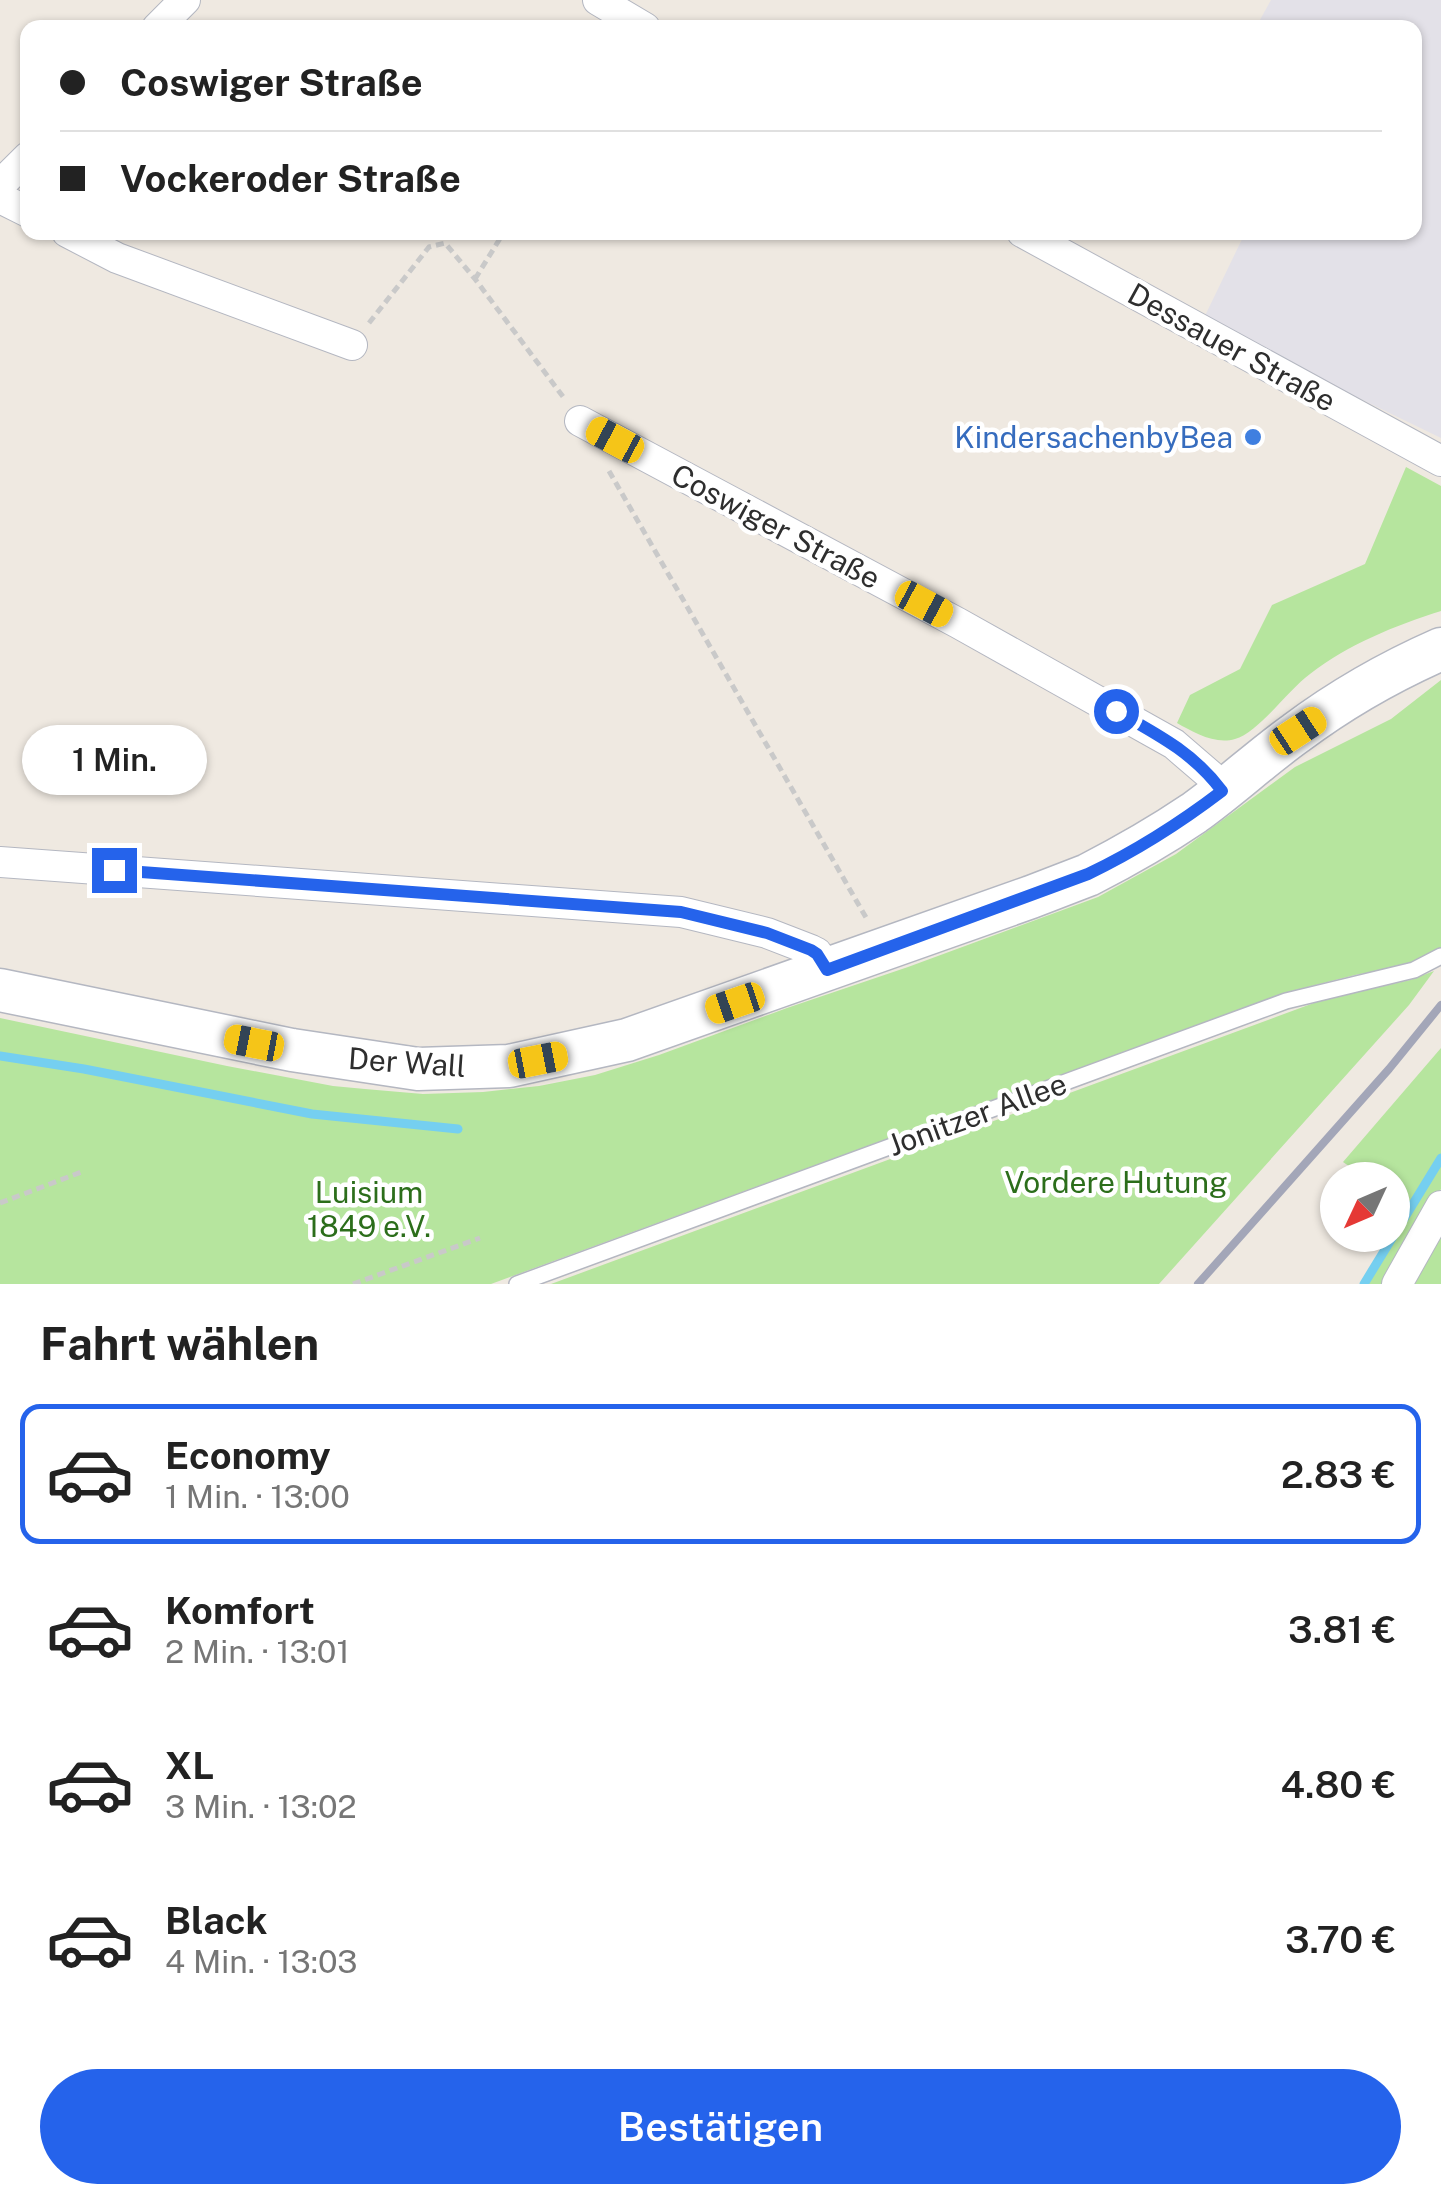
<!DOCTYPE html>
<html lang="de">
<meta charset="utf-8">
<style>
:root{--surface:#fff;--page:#f6f6f6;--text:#222;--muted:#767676;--line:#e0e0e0;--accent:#2563eb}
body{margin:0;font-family:"Public Sans",sans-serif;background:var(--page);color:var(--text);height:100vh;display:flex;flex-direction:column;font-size:38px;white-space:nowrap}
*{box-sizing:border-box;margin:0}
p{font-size:32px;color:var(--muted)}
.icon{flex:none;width:55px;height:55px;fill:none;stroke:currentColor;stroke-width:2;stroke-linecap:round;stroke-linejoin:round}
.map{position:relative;height:1284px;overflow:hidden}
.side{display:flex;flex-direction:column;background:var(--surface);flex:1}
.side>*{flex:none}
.banner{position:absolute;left:20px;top:20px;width:1402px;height:220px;border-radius:20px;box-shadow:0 2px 8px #0004;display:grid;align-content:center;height:220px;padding:0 40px;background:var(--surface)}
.needle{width:65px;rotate:226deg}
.controls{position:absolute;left:1320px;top:1162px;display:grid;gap:20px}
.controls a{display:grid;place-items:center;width:90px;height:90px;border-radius:50%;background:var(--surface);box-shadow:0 2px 8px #0004;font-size:50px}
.end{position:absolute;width:45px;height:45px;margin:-22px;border:12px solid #2563eb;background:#fff;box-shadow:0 0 0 5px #fff}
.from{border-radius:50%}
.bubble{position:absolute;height:70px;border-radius:35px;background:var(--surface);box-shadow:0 2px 8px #0004;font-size:32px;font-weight:600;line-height:70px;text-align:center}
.car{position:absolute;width:30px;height:60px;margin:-30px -15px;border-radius:12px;box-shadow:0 0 8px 2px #0007;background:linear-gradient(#f5c518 24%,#345 0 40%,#f5c518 0 76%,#345 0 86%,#f5c518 0)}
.banner b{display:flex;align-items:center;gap:35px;height:95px;font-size:38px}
.banner b+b{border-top:2px solid var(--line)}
.banner i{width:25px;height:25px;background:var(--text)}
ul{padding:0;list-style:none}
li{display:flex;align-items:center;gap:30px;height:140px;margin:0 20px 15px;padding:0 20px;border:5px solid transparent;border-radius:20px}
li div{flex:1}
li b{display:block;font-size:38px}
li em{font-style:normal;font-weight:600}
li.on{border-color:var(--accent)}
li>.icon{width:90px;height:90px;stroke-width:1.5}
h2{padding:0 40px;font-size:45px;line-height:120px}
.button{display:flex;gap:20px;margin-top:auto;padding:20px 40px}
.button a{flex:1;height:115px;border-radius:60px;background:var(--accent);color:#fff;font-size:40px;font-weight:600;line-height:115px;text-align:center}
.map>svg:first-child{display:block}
.industrial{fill:#e3e1e8}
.green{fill:#b6e59e}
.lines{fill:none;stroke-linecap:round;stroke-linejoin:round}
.stream{stroke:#75cff0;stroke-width:9}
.service-casing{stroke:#b4b7c1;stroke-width:18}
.minor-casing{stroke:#b4b7c1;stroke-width:32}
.secondary-casing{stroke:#b4b7c1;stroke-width:45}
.path{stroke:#c9c9c9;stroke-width:5;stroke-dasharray:8 5;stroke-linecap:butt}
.service{stroke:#fff;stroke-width:15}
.minor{stroke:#fff;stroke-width:30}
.secondary{stroke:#fff;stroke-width:42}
.rail{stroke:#a3a6b8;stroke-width:8}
.route{stroke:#2563eb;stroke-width:12}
.shop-dot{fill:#3f7fe0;stroke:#fff;stroke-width:4}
.labels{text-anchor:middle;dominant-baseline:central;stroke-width:9;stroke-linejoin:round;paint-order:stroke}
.street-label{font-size:30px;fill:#2e2e2e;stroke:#fff}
.shop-label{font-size:30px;fill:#366cbe;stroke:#fff;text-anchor:end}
.park-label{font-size:30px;fill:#2c6e1b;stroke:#fff}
</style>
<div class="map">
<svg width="1441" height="1284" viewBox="0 0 1441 1284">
<rect width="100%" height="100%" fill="#efe9e1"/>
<!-- industrial -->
<polygon class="industrial" points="1271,0 1441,0 1441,438 1202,322 1245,233 1415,232 1415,28 1256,27"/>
<!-- green -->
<g class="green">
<path d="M1406 467 1441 486V611C1394 626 1349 644 1310 674 1289 689 1259 732 1235 739 1215 745 1193 732 1177 723L1190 695 1240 669 1272 605 1365 564Z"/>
<polygon points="1441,680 1441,950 1408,965 1355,975 1288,992 491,1284 0,1284 0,1018 227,1066 333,1086 365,1089 423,1094 483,1092 539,1086 595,1075 659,1055 787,1008 908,967 1098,897 1176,854 1295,767 1391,719"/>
<polygon points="1434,971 1409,1005 1159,1284 551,1284 1322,1000 1410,980"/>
<polygon points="1441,1048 1441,1189 1386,1284 1365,1284 1408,1207 1393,1196 1392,1180 1369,1180 1343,1162"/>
<polygon points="1441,1222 1441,1284 1406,1284"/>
</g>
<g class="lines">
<!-- stream -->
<g class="stream">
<polyline points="0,1056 84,1069 312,1114 458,1129"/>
<polyline points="1364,1284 1441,1158"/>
</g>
<defs>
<polyline id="service" points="517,1284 1286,1001 1414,970 1441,956"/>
<g id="minor">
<polyline points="598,0 645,28"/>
<polyline points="157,28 185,0"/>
<polyline points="0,185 28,157"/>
<polyline points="0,198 28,212"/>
<polyline points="67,232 117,258 352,345"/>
<polyline points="1022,232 1441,461"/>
<polyline points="580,421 958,623 1174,744 1210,775 1222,791"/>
<polyline points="0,862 681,912 767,933 811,950 817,953 827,970"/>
<polyline points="1397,1284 1441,1206"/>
</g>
<path id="secondary" d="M0 990 292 1050 418 1069 509 1066 627 1040 1031 897 1088 875C1125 856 1160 836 1194 813 1229 788 1261 758 1296 733 1340 700 1391 671 1441 649"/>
</defs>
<!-- service casing -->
<use href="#service" class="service-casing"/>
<!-- minor casing -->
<use href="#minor" class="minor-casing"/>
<!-- secondary casing -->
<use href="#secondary" class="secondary-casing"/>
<!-- path -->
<g class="path">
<polyline points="475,279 504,232"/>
<polyline points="369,323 429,247 445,243 475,279 564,398"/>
<polyline points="609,471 868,921"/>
<polyline points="0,1203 84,1171"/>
<polyline points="353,1284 480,1238"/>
</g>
<!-- service -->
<use href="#service" class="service"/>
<!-- minor -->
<use href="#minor" class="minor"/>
<!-- secondary -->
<use href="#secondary" class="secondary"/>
<!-- rail -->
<polyline class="rail" points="1198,1284 1389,1069 1441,1005"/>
</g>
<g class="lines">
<!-- route -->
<path class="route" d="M114 870 681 912 767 933 811 950 817 954 827 970 1088 874C1136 851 1180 823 1222 791 1194 753 1157 734 1116 711"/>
</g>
<!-- markers -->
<circle class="shop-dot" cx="1253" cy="437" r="10"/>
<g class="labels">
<!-- street labels -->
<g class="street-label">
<text transform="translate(1232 347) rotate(29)">Dessauer Straße</text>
<text transform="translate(776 526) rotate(28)">Coswiger Straße</text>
<text transform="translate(407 1062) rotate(4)">Der Wall</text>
<text transform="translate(977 1114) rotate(-20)">Jonitzer Allee</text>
</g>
<!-- shop labels -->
<g class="shop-label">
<text x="1233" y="437">KindersachenbyBea</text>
</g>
<!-- park labels -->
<g class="park-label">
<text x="1116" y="1182">Vordere Hutung</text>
<text x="369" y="1192">Luisium<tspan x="369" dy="34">1849 e.V.</tspan></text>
</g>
</g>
</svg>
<div class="controls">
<a><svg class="needle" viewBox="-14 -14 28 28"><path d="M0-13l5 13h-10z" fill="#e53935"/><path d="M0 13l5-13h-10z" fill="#767676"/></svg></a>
</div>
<i class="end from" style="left:1116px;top:711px"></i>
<i class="end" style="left:114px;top:870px"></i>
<div class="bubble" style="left:22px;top:725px;width:185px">1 Min.</div>
<i class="car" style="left:615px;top:440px;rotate:298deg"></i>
<i class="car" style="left:924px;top:604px;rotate:118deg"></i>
<i class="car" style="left:1298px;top:731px;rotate:57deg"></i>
<i class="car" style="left:735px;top:1003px;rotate:251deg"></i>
<i class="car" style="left:254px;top:1043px;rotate:281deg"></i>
<i class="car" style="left:538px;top:1060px;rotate:79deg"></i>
<div class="banner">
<b><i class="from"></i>Coswiger Straße</b>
<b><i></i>Vockeroder Straße</b>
</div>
</div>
<section class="side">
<h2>Fahrt wählen</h2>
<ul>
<li class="on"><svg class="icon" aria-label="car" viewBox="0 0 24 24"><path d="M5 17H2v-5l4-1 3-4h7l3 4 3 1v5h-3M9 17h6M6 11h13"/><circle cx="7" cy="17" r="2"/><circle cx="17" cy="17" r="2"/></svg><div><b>Economy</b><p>1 Min. · 13:00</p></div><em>2.83 €</em></li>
<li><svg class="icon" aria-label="car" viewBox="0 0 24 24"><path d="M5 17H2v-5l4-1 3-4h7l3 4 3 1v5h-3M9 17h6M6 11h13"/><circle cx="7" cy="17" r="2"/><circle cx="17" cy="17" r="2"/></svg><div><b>Komfort</b><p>2 Min. · 13:01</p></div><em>3.81 €</em></li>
<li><svg class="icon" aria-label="car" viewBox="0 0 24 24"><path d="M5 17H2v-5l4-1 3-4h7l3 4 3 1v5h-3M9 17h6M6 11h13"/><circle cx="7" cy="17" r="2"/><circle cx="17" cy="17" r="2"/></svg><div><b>XL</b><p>3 Min. · 13:02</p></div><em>4.80 €</em></li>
<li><svg class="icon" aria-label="car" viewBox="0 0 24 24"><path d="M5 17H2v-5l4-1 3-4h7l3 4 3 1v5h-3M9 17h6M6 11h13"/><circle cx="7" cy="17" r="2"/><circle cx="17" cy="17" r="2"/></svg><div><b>Black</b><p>4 Min. · 13:03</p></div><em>3.70 €</em></li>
</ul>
<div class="button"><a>Bestätigen</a></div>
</section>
